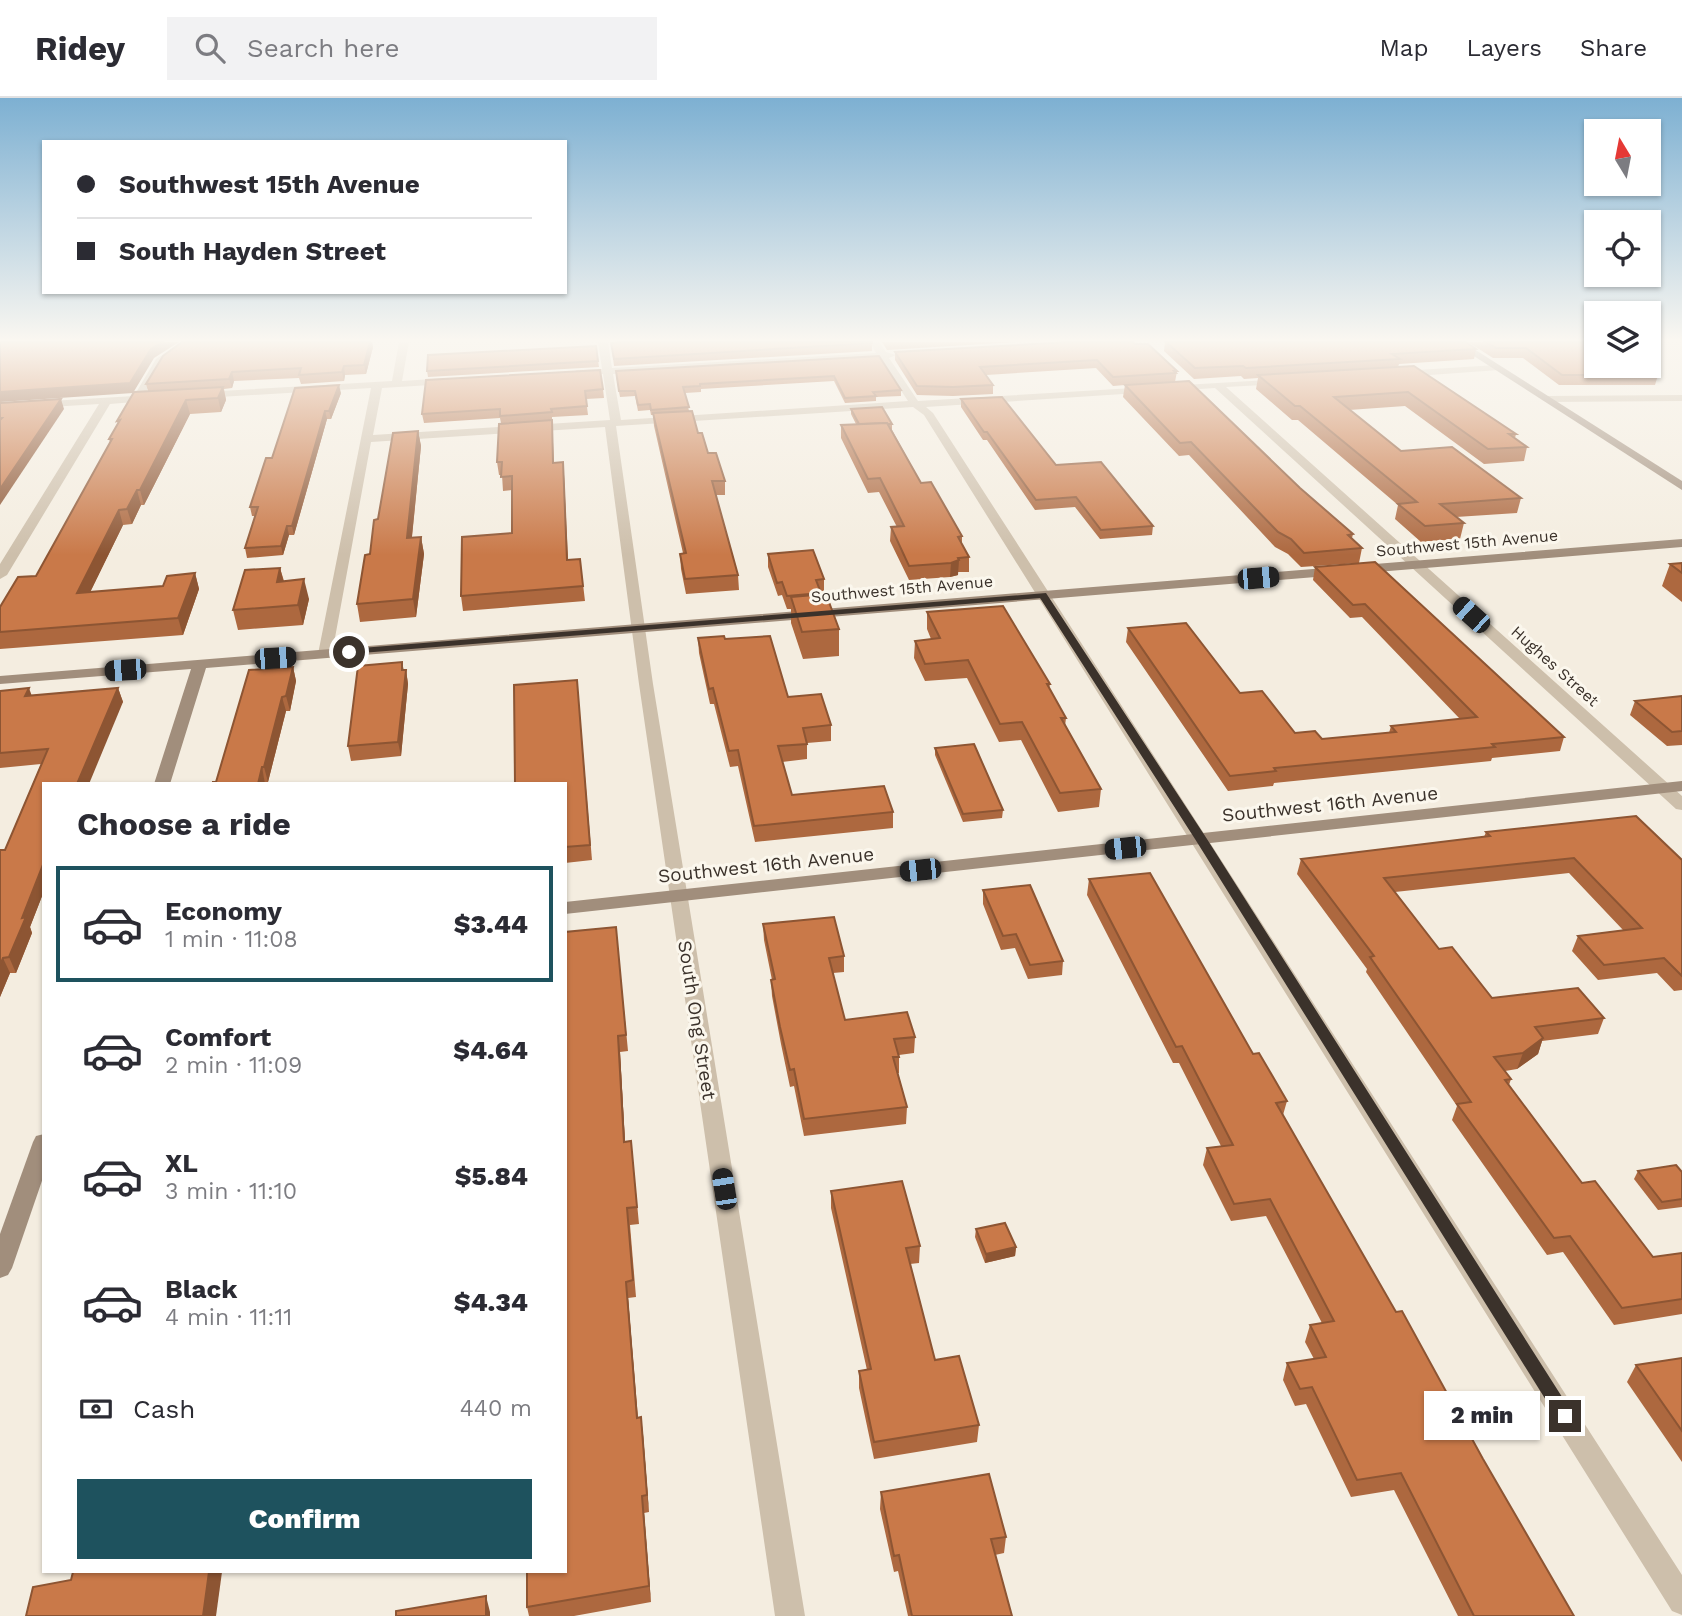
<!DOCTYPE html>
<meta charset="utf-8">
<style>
:root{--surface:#fff;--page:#f2f2f3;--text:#2b2b33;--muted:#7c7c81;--line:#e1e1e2;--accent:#1e525e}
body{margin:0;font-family:"Work Sans",sans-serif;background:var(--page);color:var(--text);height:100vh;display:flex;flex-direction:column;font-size:26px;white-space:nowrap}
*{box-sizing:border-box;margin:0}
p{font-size:23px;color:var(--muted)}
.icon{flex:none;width:38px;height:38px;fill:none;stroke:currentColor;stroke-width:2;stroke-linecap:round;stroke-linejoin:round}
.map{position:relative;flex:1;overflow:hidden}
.side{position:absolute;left:42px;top:684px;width:525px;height:791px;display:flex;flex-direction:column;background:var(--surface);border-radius:0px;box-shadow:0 2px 5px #0004}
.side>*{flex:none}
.banner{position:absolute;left:42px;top:42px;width:525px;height:154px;border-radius:0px;box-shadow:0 2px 5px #0004;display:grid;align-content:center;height:154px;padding:0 35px;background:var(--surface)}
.needle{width:46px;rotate:350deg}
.fabs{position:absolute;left:1584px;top:21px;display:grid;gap:14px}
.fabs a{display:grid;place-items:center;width:77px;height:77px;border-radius:0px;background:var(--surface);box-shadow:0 2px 5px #0004;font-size:35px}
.end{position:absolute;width:32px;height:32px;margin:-16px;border:9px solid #3b322b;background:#fff;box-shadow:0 0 0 4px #fff}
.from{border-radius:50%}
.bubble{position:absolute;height:49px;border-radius:0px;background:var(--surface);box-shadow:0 2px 5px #0004;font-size:23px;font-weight:800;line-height:49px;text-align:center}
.car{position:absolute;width:21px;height:42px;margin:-21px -10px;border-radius:9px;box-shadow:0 0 5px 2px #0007;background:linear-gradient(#222 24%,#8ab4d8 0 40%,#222 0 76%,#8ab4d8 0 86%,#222 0)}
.banner b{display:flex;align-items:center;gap:24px;height:66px;font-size:26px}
.banner b+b{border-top:2px solid var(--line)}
.banner i{width:18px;height:18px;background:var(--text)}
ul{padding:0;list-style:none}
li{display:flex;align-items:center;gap:21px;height:116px;margin:0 14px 10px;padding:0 21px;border:4px solid transparent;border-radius:0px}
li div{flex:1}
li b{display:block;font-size:26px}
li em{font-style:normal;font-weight:800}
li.current{border-color:var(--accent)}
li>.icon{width:63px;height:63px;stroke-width:1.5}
h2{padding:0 35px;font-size:32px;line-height:84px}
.pay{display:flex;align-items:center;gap:18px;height:77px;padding:0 35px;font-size:26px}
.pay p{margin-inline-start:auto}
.cta{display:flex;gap:14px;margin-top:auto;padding:14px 35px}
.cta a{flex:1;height:80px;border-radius:0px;background:var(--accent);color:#fff;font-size:28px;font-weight:800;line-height:80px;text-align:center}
header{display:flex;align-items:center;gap:42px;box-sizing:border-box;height:98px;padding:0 35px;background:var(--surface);border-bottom:2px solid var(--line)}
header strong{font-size:33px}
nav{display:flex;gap:38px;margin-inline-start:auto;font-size:24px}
.search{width:490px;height:63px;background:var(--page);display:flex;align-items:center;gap:18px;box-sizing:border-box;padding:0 24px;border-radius:0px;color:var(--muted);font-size:26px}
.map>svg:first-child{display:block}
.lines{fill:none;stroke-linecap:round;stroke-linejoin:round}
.street{fill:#cdbfab;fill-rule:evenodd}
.secondary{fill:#a18e7c;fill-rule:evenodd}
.wall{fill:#ad683f}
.shaded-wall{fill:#8d5533}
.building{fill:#c97949;stroke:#8d5533;stroke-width:2}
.route{fill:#3b322b}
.labels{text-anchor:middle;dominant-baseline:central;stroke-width:6;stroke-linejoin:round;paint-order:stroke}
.far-street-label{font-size:16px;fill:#3b322b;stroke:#fbf7ed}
.street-label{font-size:19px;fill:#3b322b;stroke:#fbf7ed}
</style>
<header>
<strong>Ridey</strong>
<div class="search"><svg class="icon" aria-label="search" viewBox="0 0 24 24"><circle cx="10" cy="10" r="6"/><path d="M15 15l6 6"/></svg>Search here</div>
<nav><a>Map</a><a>Layers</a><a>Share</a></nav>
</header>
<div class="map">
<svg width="1682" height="1518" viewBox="0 0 1682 1518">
<rect width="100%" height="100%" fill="#f4ede0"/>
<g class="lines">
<!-- street -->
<g class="street">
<polygon points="184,244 195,244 163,265 144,297 158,298 158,302 110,306 7,477 0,481 0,466 99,306 0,312 0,306 134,298 156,261"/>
<path d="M399 244H409L402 283 447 280 452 283 447 286 382 290 373 337 610 322 603 276 577 278 572 275 577 272 602 271 598 244H608L612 270 876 255 870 244H879L886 254 896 257 889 260 918 303 1284 281V285L1280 286 1226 289 1682 698V712L1676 711 1215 290 926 309 933 315 1682 1477V1517L1672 1513 924 317 913 309 616 328 653 586 805 1518H775L639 586 605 329 371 344 332 556 325 560 318 556 371 290 203 300 198 297 203 294 392 283ZM880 261 908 303 621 322 613 276Z"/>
<polygon points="1496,267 1499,268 1499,272 1402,279 1397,276 1402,273"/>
<polygon points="1682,297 1682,303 1546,304 1541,301 1546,298"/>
</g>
<!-- secondary -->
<g class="secondary">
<polygon points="1452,244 1463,244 1682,383 1682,392"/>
<polygon points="1682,441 1682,449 206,570 170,686 154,686 191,571 0,586 0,578"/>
<polygon points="1682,683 1682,693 565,816 565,804"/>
<polygon points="44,1036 44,1077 12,1170 8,1177 0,1180 0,1136 33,1044 36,1038"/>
</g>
</g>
<!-- wall -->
<g class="wall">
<polygon points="182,244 372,244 373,249 366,276 345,277 344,283 301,286 299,280 234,283 232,290 224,291 226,302 221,314 190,316 144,407 141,407 132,426 123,427 90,494 163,488 195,475 199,491 183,537 0,551 0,509 36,478 110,344 109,341 118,326 117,323 148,293 146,286"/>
<polygon points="882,244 1016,244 887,252"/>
<polygon points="1165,244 1466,244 1476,251 1474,261 1399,266 1398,269 1516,336 1515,340 1527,349 1524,363 1484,366 1405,308 1349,312 1401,353 1521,400 1517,415 1456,419 1464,425 1460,441 1421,444 1395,421 1398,407 1298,322 1292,322 1256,291 1258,280 1244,281 1241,278 1194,281 1164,253"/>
<polygon points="1468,244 1596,244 1658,277 1655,287 1559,287 1523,260 1493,260"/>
<polygon points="611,245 872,245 872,253 614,268"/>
<polygon points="1135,246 1177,273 1175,284 1353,436 1352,440 1362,450 1359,465 1301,469 1288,456 1275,449 1189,357 1179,358 1123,299 1125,287 1113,288 1096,270 986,277 993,287 993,296 953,298 917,297 895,262 895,254"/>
<polygon points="596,248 599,269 428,279 427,273"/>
<polygon points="879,258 901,292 901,298 876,299 876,303 845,305 834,283 701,291 701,294 685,295 689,313 698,335 708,355 725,383 725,397 716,397 738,477 739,492 686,496 681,471 680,456 683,455 654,328 653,317 651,317 650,312 638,313 635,298 620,299 616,278"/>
<polygon points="426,282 603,291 604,300 586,301 588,317 552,319 552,323 554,365 564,377 568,462 580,461 585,503 463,513 461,498 512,435 512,392 503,393 502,377 499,377 497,364 501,325 500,320 424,325 422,316"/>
<polygon points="341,295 331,321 327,321 294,437 289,437 283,457 247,460 245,450 255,418 252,418 250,409 272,360"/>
<polygon points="961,301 1056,367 1153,428 1152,437 1100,441 1075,409 1035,412 987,342 983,342 961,309"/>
<polygon points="851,311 892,326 892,332 921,385 962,438 962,446 969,459 969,474 958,474 958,477 950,479 909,482 890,443 891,429 897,429 879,394 868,395 841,340 841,327 856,326 851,316"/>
<polygon points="418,333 421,348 412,439 421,439 424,456 416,519 360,524 357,506 370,456"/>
<polygon points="768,456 824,481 824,494 821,494 821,496 839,531 839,558 803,561 791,525 791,511 787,511 782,497 778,498 768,469"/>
<polygon points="1682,465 1682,504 1662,488 1670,466"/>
<polygon points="1315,469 1564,639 1560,653 1492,660 1491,663 1274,685 1273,688 1228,693 1126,544 1128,530 1240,595 1295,635 1322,641 1389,635 1391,628 1460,621 1362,519 1350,520 1313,482"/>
<polygon points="280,470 284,483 309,501 303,527 238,532 233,512"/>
<polygon points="927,514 1050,586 1049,591 1066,620 1065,628 1101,691 1099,709 1058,714 1021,642 999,644 967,580 925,583 914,560 915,543 931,541 927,531"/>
<polygon points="698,540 725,541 788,599 831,627 831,643 807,645 807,661 782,664 792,697 893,714 893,730 755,744 738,668 730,669 714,606 710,606 699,555"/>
<polygon points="293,569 296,583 290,613 286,613 268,684 216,684"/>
<polygon points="404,572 406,572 408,586 401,658 351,663 348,648"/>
<polygon points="577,582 592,762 565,765 565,686"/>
<polygon points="118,590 123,604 44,686 44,793 30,829 32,835 16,875 10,875 0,899 0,752 5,752 41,666 0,670 0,593 32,598"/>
<polygon points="1682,598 1682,647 1667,648 1630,617 1635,603"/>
<polygon points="935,650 1003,712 1002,720 963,724 935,657"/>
<polygon points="1486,734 1682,762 1682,892 1674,893 1657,875 1598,882 1572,853 1578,838 1623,832 1569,775 1395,794 1439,851 1492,900 1604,920 1598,936 1542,943 1538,956 1517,971 1505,973 1511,981 1509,987 1582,1085 1653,1159 1682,1155 1682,1216 1614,1227 1563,1154 1547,1157 1452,1022 1457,1008 1366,874 1367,871 1297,776 1301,761 1484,739"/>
<polygon points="1089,781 1253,956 1287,1003 1283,1017 1396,1214 1483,1361 1574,1518 1458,1518 1394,1392 1351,1399 1306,1306 1295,1308 1283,1282 1287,1265 1314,1261 1305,1244 1310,1227 1322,1225 1266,1118 1231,1123 1203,1067 1207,1050 1221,1048 1179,965 1173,965 1087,797"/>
<polygon points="983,792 1063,863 1062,877 1028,881 1015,850 1001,852 983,806"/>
<polygon points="763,826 844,858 844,874 833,875 845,922 915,939 914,955 899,957 899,975 898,975 907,1009 906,1026 804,1038 794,988 790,989 781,946 772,898 771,882 772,882 764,842"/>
<polygon points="616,829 628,953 620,954 625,1044 631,1043 639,1126 630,1127 636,1199 628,1200 638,1320 643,1336 649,1414 644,1415 651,1504 574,1518 529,1518 527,1509 565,1474"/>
<polygon points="1638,1073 1682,1074 1682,1109 1658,1112 1634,1081"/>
<polygon points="831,1093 920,1148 919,1165 910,1166 935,1262 979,1327 977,1344 874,1361 859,1290 859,1273 867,1272 831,1110"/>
<polygon points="976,1131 1016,1149 1015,1158 985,1165 975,1139"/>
<polygon points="1682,1260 1682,1364 1627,1284 1636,1267"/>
<polygon points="881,1394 1006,1439 1004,1455 995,1457 1012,1518 908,1518 898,1473 894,1474 880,1411"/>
</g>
<!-- shaded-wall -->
<g class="shaded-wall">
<polygon points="162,244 179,244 154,260 133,295 0,304 0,294 151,251"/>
<polygon points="370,244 372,244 373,249 366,276 364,267"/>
<polygon points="344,268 345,277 344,283 342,274"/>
<polygon points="232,274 234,283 232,290 229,281"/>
<polygon points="339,287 341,295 331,321 329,313"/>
<polygon points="223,289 226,302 221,314 218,300"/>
<polygon points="61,301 64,311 0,407 0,391"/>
<polygon points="186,302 190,316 144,407 140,392"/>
<polygon points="325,313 327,321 294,437 292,428"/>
<polygon points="418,333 421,348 410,457 407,440"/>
<polygon points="563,364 564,377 568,476 567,462"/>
<polygon points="137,392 141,407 132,426 127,411"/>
<polygon points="119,412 123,427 82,511 77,495"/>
<polygon points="287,428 289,437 283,457 281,448"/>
<polygon points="421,439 424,456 416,519 413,501"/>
<polygon points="959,462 958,477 950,479 951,465"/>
<polygon points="280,470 285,489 277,484"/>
<polygon points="195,475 199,491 183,537 178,520"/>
<polygon points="304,481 309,501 303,527 298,507"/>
<polygon points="402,564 405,578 406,572 408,586 401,658 398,644"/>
<polygon points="293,569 296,583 290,613 286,598"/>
<polygon points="29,590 34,604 25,598"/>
<polygon points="118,590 123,604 89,686 77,686"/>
<polygon points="282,599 286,613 268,684 264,669"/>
<polygon points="262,669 265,686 258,686"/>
<polygon points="44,764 44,793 30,829 32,835 16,875 9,859 22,820"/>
<polygon points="3,860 10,875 0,899 0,867"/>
<polygon points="618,938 620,954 626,1061 624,1044"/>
<polygon points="1543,940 1538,956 1517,971 1523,955"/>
<polygon points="1016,1149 1015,1158 985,1165 986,1156"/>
<polygon points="626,1184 628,1200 639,1337 637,1320"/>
<polygon points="641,1319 643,1336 649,1414 647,1397"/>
<polygon points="642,1398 644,1415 651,1504 649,1488"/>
<polygon points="209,1474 222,1474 216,1518 203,1518"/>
<polygon points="486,1498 490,1514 490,1518 486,1518"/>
</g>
<!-- building -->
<g class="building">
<polygon points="0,244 162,244 151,251 130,285 0,294"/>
<polygon points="182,244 370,244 364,267 344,268 342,274 299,277 301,270 232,274 229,281 146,286 163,258"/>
<polygon points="622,244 872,244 872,245 614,261 611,245"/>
<polygon points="1068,244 1133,244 1135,246 1148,246 1177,273 1174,273 1176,275 1113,279 1097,262 980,269 993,287 953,289 917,288 895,254"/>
<polygon points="1166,244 1466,244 1476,251 1392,256 1400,261 1246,270 1243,268 1195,270"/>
<polygon points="1486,244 1596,244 1596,268 1647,268 1658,277 1562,277 1526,250 1496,250"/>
<polygon points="596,248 598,263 427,273 428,257"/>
<polygon points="879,258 901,292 873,294 876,298 845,300 834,278 700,286 700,288 683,289 689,309 651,312 650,306 638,307 635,293 619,293 616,273"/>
<polygon points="1414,268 1516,336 1509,336 1527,349 1488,351 1408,294 1334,299 1401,353 1452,349 1521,400 1440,406 1464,425 1425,428 1398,406 1417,404 1300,308 1295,308 1258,277"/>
<polygon points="600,272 603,291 585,293 587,308 551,311 552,314 500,318 500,311 422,316 426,282"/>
<polygon points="1189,283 1300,390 1353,436 1348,437 1362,450 1304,455 1291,441 1278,434 1191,344 1180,345 1125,287"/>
<polygon points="339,287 329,313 325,313 292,428 287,428 281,448 245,450 258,409 250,409 266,360 272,360 295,290"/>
<polygon points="223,289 218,300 186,302 140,392 137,392 127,411 119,412 77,495 163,488 167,478 195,475 178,520 0,534 0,509 18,479 36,478 112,341 109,341 120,322 117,323 134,294"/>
<polygon points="1002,299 1056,367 1101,364 1153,428 1101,432 1076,399 1036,402 987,334 984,334 961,301"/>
<polygon points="61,301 0,391 0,322 2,320 0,320 0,305"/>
<polygon points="882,309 892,326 888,326 887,325 859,326 851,311"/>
<polygon points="692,313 698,335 702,335 708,355 716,355 725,383 712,383 738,477 685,481 680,456 686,455 653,315"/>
<polygon points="552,322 553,365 563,364 567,462 580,461 583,488 461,498 462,439 512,435 512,378 501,379 502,364 497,364 499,326"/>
<polygon points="887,325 921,385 931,384 962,438 958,439 969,459 958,460 959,462 951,465 909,468 891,429 904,428 880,380 868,381 841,327"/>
<polygon points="418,333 407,440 421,439 413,501 357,506 365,457 370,456 374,422 378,421 393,335"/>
<polygon points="813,452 824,481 816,482 821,495 787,498 782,484 777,485 768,456"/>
<polygon points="1375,464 1564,639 1492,646 1495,649 1274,670 1276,673 1230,678 1128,530 1186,525 1240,595 1262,593 1295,635 1315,633 1322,641 1396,634 1391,628 1477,619 1365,506 1353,507 1315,469"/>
<polygon points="1682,465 1682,475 1670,466"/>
<polygon points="280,470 277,484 304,481 298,507 233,512 245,472"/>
<polygon points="826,496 839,531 802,534 791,499"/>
<polygon points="1003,508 1050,586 1047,586 1066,620 1061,620 1101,691 1060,695 1022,624 1000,626 968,562 925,566 915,543 940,540 927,514"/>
<polygon points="724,538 725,541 770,538 788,599 821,596 831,627 803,630 807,646 778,648 792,697 884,688 893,714 754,728 738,652 729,653 713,590 709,591 698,540"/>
<polygon points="402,564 402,572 406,572 398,644 348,648 358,568"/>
<polygon points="293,569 286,598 282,599 264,669 262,669 258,686 213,686 213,684 216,684 249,572"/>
<polygon points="577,582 590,747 565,749 565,686 515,686 514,587"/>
<polygon points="29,590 25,598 118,590 77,686 44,686 44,764 22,820 26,819 9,859 3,860 0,867 0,752 5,752 48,651 0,655 0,593"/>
<polygon points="1682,598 1682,633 1672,634 1635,603"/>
<polygon points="974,646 1003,712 963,716 935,650"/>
<polygon points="1636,718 1682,762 1682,878 1664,860 1604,867 1578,838 1642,830 1574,760 1384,780 1439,851 1452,849 1492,900 1578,890 1604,920 1535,929 1543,940 1523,955 1494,959 1511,981 1505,982 1582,1085 1595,1083 1653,1159 1682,1155 1682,1201 1622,1210 1570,1138 1554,1140 1457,1006 1471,1004 1370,859 1374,858 1301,761 1490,738 1486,734"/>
<polygon points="1150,775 1253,956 1259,955 1287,1003 1276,1005 1396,1214 1402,1213 1483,1361 1574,1518 1474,1518 1401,1375 1357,1382 1312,1289 1300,1291 1287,1265 1326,1259 1310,1227 1334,1223 1270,1101 1234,1106 1207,1050 1233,1047 1182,948 1176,949 1089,781"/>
<polygon points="1030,787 1063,863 1030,867 1016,836 1003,838 983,792"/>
<polygon points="834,819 844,858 829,860 845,922 907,914 915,939 894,941 899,959 893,959 907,1009 804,1021 794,971 790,972 780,929 771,882 775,881 763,826"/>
<polygon points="616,829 626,937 618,938 624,1044 631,1043 637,1109 627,1110 633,1182 626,1184 637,1320 641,1319 647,1397 642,1398 649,1488 527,1509 527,1474 565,1474 565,834"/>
<polygon points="1676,1067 1682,1074 1682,1101 1662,1104 1638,1073"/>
<polygon points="902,1083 920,1148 906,1150 935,1262 959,1258 979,1327 874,1344 859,1273 871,1271 831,1093"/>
<polygon points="1005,1125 1016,1149 986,1156 976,1131"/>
<polygon points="1682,1260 1682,1333 1636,1267"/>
<polygon points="989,1376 1006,1439 991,1441 1012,1518 912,1518 899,1457 894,1458 881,1394"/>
<polygon points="73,1474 209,1474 203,1518 26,1518 33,1489 71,1482"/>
<polygon points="486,1498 486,1518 396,1518 396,1513"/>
</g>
<!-- sky -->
<linearGradient id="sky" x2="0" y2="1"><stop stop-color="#7db0d2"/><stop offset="0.53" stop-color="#faf7f1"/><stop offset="1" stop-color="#faf7f1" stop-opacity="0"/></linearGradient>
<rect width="1682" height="457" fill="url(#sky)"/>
<!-- route -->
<polygon class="route" points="1046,495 1207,741 1571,1313 1574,1318 1571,1323 1565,1326 1559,1323 1195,741 1040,500 349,556 345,554 349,551"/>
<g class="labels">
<!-- far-street labels -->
<g class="far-street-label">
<text transform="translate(1467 445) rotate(-5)">Southwest 15th Avenue</text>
<text transform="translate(902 491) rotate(-5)">Southwest 15th Avenue</text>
<text transform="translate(1555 568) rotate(42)">Hughes Street</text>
</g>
<!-- street labels -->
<g class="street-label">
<text transform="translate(1330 706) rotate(-6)">Southwest 16th Avenue</text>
<text transform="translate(766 767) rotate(-6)">Southwest 16th Avenue</text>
<text transform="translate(697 922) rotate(81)">South Ong Street</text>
</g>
</g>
</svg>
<div class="fabs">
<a><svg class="needle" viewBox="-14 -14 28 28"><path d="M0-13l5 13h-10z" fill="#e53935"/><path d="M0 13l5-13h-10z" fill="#7c7c81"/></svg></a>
<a><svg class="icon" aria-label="locate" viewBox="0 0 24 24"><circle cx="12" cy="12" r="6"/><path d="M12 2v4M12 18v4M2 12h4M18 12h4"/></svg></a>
<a><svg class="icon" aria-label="layers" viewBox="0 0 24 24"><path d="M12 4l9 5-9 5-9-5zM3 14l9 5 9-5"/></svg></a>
</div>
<i class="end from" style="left:349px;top:554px"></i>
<i class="end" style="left:1565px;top:1318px"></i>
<div class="bubble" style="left:1424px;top:1293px;width:116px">2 min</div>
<i class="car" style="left:1258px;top:480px;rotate:85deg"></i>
<i class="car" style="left:1471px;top:517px;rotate:312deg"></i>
<i class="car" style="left:275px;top:560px;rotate:86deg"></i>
<i class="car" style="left:125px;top:572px;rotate:266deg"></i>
<i class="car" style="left:1125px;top:750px;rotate:264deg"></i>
<i class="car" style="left:920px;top:772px;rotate:264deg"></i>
<i class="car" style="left:724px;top:1091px;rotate:351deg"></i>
<div class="banner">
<b><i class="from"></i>Southwest 15th Avenue</b>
<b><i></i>South Hayden Street</b>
</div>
<section class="side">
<h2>Choose a ride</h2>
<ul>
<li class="current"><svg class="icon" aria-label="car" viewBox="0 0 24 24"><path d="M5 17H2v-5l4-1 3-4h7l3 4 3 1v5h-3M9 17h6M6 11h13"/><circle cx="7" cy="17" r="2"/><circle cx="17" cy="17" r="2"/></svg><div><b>Economy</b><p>1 min · 11:08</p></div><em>$3.44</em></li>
<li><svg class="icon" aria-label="car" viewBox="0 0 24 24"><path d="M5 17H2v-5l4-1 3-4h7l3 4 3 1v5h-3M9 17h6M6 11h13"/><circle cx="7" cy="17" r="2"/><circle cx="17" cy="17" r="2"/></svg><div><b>Comfort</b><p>2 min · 11:09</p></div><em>$4.64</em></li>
<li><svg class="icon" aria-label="car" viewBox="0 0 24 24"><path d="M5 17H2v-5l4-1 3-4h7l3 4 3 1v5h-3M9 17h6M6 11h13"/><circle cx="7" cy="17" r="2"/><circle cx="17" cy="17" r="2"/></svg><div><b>XL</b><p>3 min · 11:10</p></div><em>$5.84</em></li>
<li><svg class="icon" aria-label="car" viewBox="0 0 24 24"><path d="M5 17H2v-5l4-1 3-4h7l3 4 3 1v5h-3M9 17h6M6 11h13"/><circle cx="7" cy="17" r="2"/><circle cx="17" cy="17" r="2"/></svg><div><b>Black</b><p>4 min · 11:11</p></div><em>$4.34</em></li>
</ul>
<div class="pay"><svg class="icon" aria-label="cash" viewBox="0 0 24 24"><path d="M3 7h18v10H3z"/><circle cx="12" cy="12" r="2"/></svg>Cash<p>440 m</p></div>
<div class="cta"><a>Confirm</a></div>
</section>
</div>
